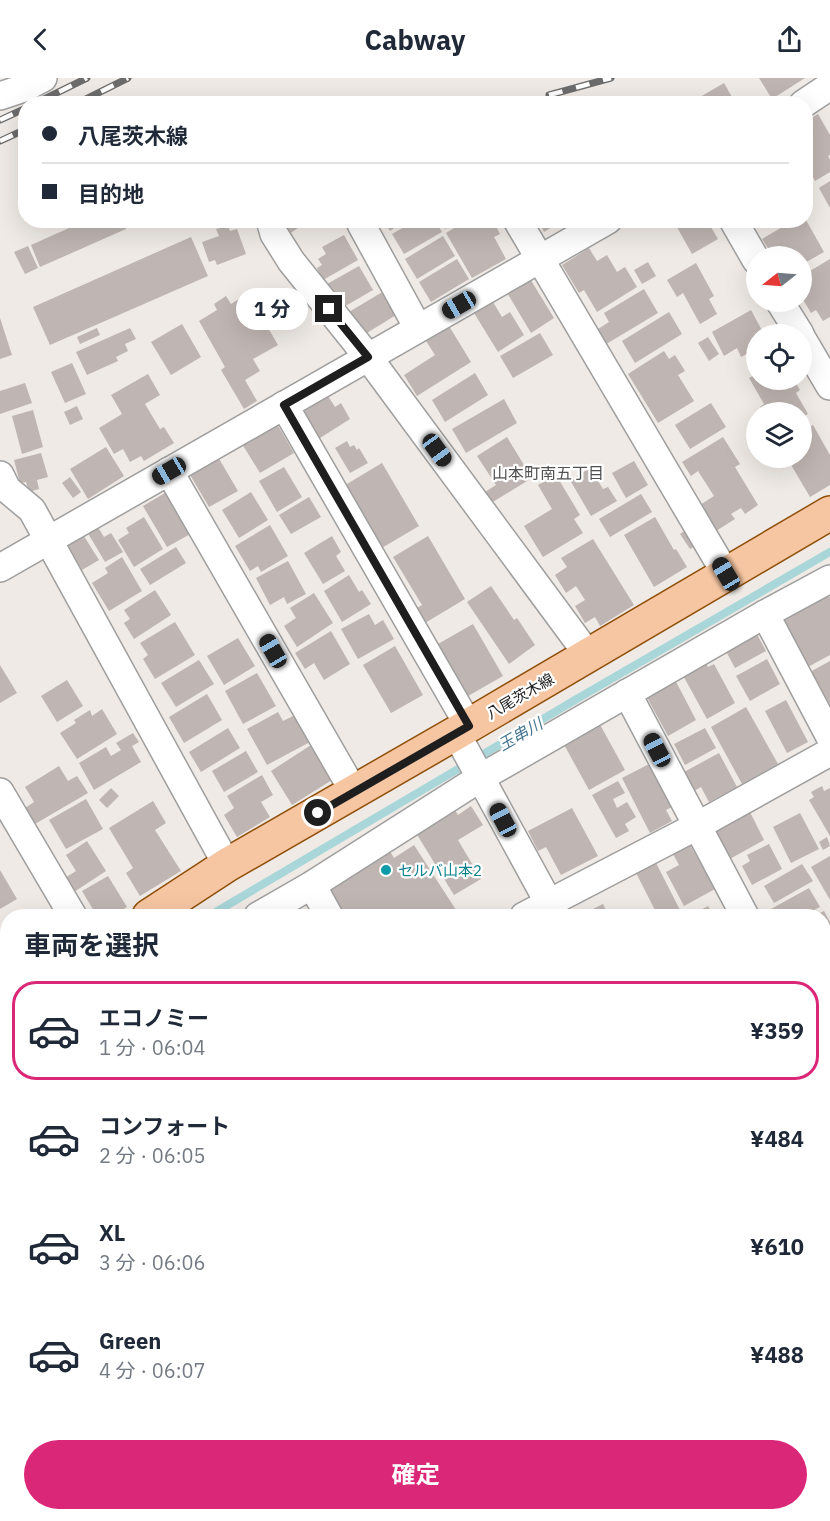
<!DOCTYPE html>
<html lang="ja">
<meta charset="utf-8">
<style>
:root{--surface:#fff;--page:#f2f2f3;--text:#1f2937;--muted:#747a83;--line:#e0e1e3;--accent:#db2777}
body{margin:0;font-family:"IBM Plex Sans","Noto Sans JP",sans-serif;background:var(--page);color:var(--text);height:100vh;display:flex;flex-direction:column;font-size:22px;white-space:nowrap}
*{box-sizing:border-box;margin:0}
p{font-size:20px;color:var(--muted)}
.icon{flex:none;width:33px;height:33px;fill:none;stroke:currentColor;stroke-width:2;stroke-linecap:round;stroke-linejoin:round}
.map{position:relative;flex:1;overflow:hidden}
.details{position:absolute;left:0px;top:831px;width:831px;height:612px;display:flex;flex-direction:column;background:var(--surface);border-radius:24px 24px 0 0;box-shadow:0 6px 24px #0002}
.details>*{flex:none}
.banner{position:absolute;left:18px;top:18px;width:795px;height:132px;border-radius:24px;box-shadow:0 6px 24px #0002;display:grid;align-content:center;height:132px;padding:0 24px;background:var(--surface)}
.needle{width:39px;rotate:253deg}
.fabs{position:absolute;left:746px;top:168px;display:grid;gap:12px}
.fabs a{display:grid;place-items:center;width:66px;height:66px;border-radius:50%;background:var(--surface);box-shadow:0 6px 24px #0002;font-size:30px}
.end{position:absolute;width:27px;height:27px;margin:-14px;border:8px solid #1e1e1e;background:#fff;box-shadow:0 0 0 3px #fff}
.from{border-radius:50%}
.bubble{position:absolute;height:42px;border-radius:21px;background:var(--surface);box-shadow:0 6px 24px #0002;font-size:20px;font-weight:700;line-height:42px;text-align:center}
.car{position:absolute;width:18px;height:36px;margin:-18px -9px;border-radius:8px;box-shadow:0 0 4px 2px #0007;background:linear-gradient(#222 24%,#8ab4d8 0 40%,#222 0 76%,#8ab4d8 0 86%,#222 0)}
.banner b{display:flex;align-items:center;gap:21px;height:57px;font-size:22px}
.banner b+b{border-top:2px solid var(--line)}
.banner i{width:15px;height:15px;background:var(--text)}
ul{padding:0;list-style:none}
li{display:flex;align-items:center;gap:18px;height:99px;margin:0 12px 9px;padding:0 12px;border:3px solid transparent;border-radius:24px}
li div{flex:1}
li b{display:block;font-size:22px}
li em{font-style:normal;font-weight:700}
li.selected{border-color:var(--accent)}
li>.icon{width:54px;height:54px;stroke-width:1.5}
h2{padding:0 24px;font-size:27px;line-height:72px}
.button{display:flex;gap:12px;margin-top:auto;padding:12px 24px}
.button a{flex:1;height:69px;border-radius:36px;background:var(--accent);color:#fff;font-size:24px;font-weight:700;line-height:69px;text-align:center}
header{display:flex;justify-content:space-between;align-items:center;height:78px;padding:0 24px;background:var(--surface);font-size:27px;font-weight:700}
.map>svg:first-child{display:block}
.park{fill:#c8f6c4}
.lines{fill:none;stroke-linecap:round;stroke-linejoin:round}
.stream{stroke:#a8d6d9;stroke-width:8}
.building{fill:#bfb5b2}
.minor-casing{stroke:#9f9f9f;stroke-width:30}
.major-casing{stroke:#8f4f09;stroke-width:36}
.minor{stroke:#fff;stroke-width:27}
.major{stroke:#f6c6a2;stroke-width:33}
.rail-casing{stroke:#6c6c6c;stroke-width:7}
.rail{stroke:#fff;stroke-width:4.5;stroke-dasharray:14;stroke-linecap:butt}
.route{stroke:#1e1e1e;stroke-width:8}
.culture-dot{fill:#0f9aa8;stroke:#fff;stroke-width:2}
.labels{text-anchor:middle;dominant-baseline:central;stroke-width:4.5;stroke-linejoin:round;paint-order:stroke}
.street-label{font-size:15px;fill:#1e1e1e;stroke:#fff}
.culture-label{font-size:15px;fill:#0d838f;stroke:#fff;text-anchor:start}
.neighbourhood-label{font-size:16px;fill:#515151;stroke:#fff}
.water-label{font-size:16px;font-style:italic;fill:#477791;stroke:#fff}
</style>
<header><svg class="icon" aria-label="back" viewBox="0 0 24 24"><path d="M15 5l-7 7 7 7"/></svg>Cabway<svg class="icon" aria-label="share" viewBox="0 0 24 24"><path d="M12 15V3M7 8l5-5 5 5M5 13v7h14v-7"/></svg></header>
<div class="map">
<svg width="830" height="1443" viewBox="0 0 830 1443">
<rect width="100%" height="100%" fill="#efeae5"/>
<!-- park -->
<polygon class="park" points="332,1436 378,1436 382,1443 335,1443"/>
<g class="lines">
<!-- stream -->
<g class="stream">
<polyline points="209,838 575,622 830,474"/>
<polyline points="0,965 8,960"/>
</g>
</g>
<!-- building -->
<g class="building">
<polygon points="759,0 805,0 772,21"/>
<polygon points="724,5 736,26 688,26"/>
<polygon points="818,36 830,57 830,77 828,78 830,82 830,94 815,103 806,86 806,43"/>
<polygon points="830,103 830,130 819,110"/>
<polygon points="87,142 122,142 126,151 40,189 31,167"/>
<polygon points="284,142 310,142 289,156"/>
<polygon points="383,142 406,142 390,153"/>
<polygon points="416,142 435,142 442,154 404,176 392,156"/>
<polygon points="440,142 460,142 445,151"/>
<polygon points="467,142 493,142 500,156 494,159 506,181 472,200 446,155"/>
<polygon points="538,142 563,142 544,154"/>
<polygon points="673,142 707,142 718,161 692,176"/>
<polygon points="794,142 806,142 824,174 801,187 801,178 773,178 762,161"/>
<polygon points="228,148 230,153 237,151 246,176 217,187 215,182 209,184 202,164 219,158 216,151"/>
<polygon points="344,157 358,182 323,202 317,190 322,187 318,181 326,176 322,169"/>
<polygon points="443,158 455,178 417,201 405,181"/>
<polygon points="191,159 208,198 50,267 33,229"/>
<polygon points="28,168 38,190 25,196 14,174"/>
<polygon points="589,170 597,183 607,177 617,194 625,189 637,209 597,234 584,212 579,215 562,187"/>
<polygon points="457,181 469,201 431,224 419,204"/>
<polygon points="830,181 830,239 823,243 816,232 811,235 801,218 801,209 809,204 805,196"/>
<polygon points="648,184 656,198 642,206 634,192"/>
<polygon points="696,185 714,218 709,221 717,236 700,246 683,215 677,219 667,202"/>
<polygon points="359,188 373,212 342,230 327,206"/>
<polygon points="529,199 554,240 531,255 506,213"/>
<polygon points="644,211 658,235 603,268 595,253 609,244 604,235"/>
<polygon points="384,213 396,237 362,258 349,234"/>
<polygon points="248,215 278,267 253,281 260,293 245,302 257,323 244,331 221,292 225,289 199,243 217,232 214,226 226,218 231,226"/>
<polygon points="493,224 502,239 510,234 524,257 498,274 474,235"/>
<polygon points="751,232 764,256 756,256 756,271 741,279 737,270 724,278 712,254"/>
<polygon points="669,234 682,256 635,285 622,263"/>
<polygon points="0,240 12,277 0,281"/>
<polygon points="182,246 201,279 171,297 151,264"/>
<polygon points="449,248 471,284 417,318 404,297 435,277 426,263"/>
<polygon points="97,250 100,257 80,266 77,259"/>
<polygon points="130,250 136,261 125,266 128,273 116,279 118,283 87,297 76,274"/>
<polygon points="540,255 553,277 513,300 500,278"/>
<polygon points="708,259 719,276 709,283 698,265"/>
<polygon points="664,273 669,281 675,277 685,293 678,297 694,323 658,345 628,296"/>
<polygon points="72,285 86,316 65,325 51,294"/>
<polygon points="475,295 488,317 445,344 432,322"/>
<polygon points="148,296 160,317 145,326 160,351 164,349 174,365 144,383 141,378 130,384 123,371 114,376 99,350 122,336 111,317"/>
<polygon points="756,296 756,302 794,302 800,312 796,315 808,336 801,340 801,334 764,334 760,329 764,326 749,300"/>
<polygon points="25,305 32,325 0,336 0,313"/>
<polygon points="328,318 335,329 341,325 350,341 320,360 303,334"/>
<polygon points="504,321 517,345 466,375 452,351"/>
<polygon points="711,325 726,349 690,371 675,347"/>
<polygon points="77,328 83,341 70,347 64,334"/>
<polygon points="33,332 43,369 22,376 12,338"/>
<polygon points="277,346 294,375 260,395 242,366"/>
<polygon points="813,347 830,377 830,407 810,419 787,380 801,380 801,354"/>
<polygon points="507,359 532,400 491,425 485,414 496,407 477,378"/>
<polygon points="723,359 740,386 735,389 758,427 745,436 741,430 731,436 735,441 716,453 700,427 714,418 698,393 691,398 682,384"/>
<polygon points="347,363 350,369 354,367 357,372 359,370 368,385 350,395 335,370"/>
<polygon points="106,369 124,398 88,421 70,391"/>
<polygon points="41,375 48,399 37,402 39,411 29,414 26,404 20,405 14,382"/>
<polygon points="218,379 238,413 209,429 189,395"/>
<polygon points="634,383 648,407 626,420 612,395"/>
<polygon points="382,385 419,448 380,471 342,409"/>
<polygon points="284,389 302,419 277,434 259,403"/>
<polygon points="590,390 603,411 608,409 617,423 591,438 570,402"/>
<polygon points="556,397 580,437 574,441 583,455 543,479 524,448 552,431 538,407"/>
<polygon points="70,399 81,414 73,420 62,405"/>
<polygon points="170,412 194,454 167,469 143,428"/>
<polygon points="251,414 268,442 239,460 222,432"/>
<polygon points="641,416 652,434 610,459 599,441"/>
<polygon points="309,419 321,439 291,456 279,437"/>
<polygon points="144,439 163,471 134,489 118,462 129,455 126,450"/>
<polygon points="655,439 674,472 676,471 687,489 654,509 624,457"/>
<polygon points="96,446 104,459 111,455 123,474 105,484 86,452"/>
<polygon points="270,447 288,478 261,494 258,488 250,493 235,468"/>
<polygon points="689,450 698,466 690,471 680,456"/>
<polygon points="82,455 99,482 82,492 66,464"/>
<polygon points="332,458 341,474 336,478 345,493 323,506 304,475"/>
<polygon points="428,458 465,521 420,548 412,533 422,527 393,479"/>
<polygon points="593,461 634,527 600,548 595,539 585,545 575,528 585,522 576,508 566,515 555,497 567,489 561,480"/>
<polygon points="176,469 186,485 150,507 140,491"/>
<polygon points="122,479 142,513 109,533 92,505 108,495 105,490"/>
<polygon points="288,483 306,516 287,526 284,519 270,527 256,500"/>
<polygon points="349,497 359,514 362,512 371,526 342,544 324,513"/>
<polygon points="823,507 830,520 830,577 806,590 775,534"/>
<polygon points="491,508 514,542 517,540 535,567 509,586 467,524"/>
<polygon points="155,512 171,537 134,561 124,545 130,541 124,532"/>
<polygon points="314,515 333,545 297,569 284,548 296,540 290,530"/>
<polygon points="369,536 375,547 383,542 394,561 358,581 341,551"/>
<polygon points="175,544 195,577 155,601 143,581 148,577 140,565"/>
<polygon points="473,546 503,598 468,618 438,566"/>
<polygon points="753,549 766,573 735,590 722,566"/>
<polygon points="331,553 350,586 324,602 314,585 305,591 295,575"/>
<polygon points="238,560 255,588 224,607 207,578"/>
<polygon points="395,568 423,617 391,635 363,587"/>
<polygon points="703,580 708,589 714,586 735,625 707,641 680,592"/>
<polygon points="767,581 780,606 750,623 736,598"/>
<polygon points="199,582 214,606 176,629 161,605"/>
<polygon points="830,583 830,633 810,594"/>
<polygon points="0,587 17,615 0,625"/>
<polygon points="257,595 276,628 243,646 225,613"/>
<polygon points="673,598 696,642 668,658 644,614"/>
<polygon points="67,602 83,628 57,644 41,618"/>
<polygon points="207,616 222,642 184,665 169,639"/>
<polygon points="786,622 808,664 787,675 765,633"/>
<polygon points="746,629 778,686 742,706 711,649"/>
<polygon points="102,631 117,656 77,681 60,655 76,645 74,642 90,632 92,638"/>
<polygon points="278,634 283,643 295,637 310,664 267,687 247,651"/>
<polygon points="598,643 625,692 589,712 562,663"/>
<polygon points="228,650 240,670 201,694 189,674"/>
<polygon points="705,650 716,670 685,687 674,666"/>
<polygon points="133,655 139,664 132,668 141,684 94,712 79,685 106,669 111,678 121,672 116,665"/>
<polygon points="311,667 332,702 292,727 271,693"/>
<polygon points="246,673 258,694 224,714 212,693"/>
<polygon points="719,675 737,709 709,724 701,709 694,713 684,694"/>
<polygon points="651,685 674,728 666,732 672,743 650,755 622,700"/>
<polygon points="59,688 68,703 77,698 88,715 35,746 25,730 34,724 25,709"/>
<polygon points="262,697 273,717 261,724 270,739 237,759 224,737 234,730 227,718"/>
<polygon points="618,703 625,715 613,721 617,730 627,724 636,739 625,746 629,753 616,760 592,717"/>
<polygon points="822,708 824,713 830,710 830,758 809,722 814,719 811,714"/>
<polygon points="111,710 119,718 107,730 99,722"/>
<polygon points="86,721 103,751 66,771 49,742"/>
<polygon points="153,723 166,745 155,752 181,793 140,818 126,795 133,790 109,750"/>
<polygon points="451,726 458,737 471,728 483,747 458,762 481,801 454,817 416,755"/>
<polygon points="572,730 598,778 561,797 546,769 538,773 528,753"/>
<polygon points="750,734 764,762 728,782 712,754"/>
<polygon points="800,735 819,771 791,785 773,749"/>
<polygon points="827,759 830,768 823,772 819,764"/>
<polygon points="87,763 106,793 74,814 65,800 76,793 66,777"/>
<polygon points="385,765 394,780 414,767 460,838 343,838 322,805"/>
<polygon points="689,765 715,811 684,828 666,794 679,787 672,774"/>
<polygon points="769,766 782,791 752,807 742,788 750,783 747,777"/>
<polygon points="830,778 830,822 811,789"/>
<polygon points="653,779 680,832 667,838 658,838 633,789"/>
<polygon points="802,786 813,803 774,825 764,808"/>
<polygon points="0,792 17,821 0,831"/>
<polygon points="108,798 127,829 111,838 97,838 82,813"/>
<polygon points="809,810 820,829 802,838 775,838 771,831"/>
<polygon points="603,826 609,838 579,838"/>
<polygon points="708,828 714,838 689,838"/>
<polygon points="824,833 830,844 830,855 824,859 824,838 813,838"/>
<polygon points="830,863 830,911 824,915 824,866"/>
<polygon points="8,1002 8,1055 5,1056 8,1060 8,1090 3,1092 0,1087 0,1003"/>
<polygon points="8,1121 8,1192 0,1177 0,1125"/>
<polygon points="830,1144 830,1158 824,1147"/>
<polygon points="825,1163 830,1172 830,1178 824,1182 824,1164"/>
<polygon points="830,1184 830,1257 824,1245 824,1187"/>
<polygon points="8,1218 8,1322 0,1307 0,1222"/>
<polygon points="830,1305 830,1323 827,1324 824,1318 824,1308"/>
<polygon points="830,1357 830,1390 829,1390 824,1358"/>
<polygon points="21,1436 32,1436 36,1443 7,1443"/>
<polygon points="166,1436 193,1436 197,1443 170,1443"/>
<polygon points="290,1436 320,1436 324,1443 293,1443"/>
<polygon points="448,1436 482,1436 484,1439 476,1443 452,1443"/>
<polygon points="667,1436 711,1436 712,1439 700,1443 670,1443"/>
<polygon points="775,1436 806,1436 808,1443 777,1443"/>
</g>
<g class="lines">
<defs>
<g id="minor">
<polyline points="0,18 24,10 43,0"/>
<polyline points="803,26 830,8"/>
<polyline points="270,142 274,156 291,183 368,279 589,578"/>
<polyline points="517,142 726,496"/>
<polyline points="733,142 756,182"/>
<polyline points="361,146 418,250"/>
<polyline points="780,224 800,256"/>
<polyline points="801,259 830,308"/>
<polyline points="284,327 469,648"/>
<polyline points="169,393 354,714"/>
<polyline points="0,397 7,411 32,432 227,787"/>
<polyline points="0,490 608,142"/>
<polyline points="765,536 830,659"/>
<polyline points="627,615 745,838"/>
<polyline points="456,655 556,838"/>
<polyline points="0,714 73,838"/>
<polyline points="312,807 329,838"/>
<polyline points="258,838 312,807 480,700 765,536 830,501"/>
<polyline points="524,838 697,748 830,674"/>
<polyline points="824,957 830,953"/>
<polyline points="824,987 830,999"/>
<polyline points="0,992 8,988"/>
<polyline points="824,1078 830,1075"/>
<polyline points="0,1110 8,1106"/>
<polyline points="824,1296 830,1289"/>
<polyline points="0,1335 8,1349"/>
<polyline points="824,1434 825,1443"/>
<polyline points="53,1436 57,1443"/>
<polyline points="134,1436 138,1443"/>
<polyline points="223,1436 227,1443"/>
<polyline points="272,1436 276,1443"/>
<polyline points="421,1436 425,1443"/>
<polyline points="101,1443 116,1436"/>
<polyline points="536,1443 551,1436"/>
</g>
<g id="major">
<polyline points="149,838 227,787 456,655 830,435"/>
<polyline points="0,931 8,926"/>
</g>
</defs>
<!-- minor casing -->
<use href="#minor" class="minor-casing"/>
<!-- major casing -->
<use href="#major" class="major-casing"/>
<!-- minor -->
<use href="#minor" class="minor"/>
<!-- major -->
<use href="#major" class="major"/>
<defs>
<g id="rail">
<polyline points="549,17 611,0"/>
<polyline points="34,26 87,0"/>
<polyline points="76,26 128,0"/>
<polyline points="0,42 26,30"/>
<polyline points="0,63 26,51"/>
</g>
</defs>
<!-- rail casing -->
<use href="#rail" class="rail-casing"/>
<!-- rail -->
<use href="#rail" class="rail"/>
</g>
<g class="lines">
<!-- route -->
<polyline class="route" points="318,735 469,648 284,327 368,279 329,231"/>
</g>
<!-- markers -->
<circle class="culture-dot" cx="386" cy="792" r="6"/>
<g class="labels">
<!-- street labels -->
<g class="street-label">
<text transform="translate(520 618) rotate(-30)">八尾茨木線</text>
</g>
<!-- culture labels -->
<g class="culture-label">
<text x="398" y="792">セルバ山本2</text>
</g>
<!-- neighbourhood labels -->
<g class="neighbourhood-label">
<text x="548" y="395">山本町南五丁目</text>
</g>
<!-- water labels -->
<g class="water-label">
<text transform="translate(520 656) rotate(-30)">玉串川</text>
</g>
</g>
</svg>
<div class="fabs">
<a><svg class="needle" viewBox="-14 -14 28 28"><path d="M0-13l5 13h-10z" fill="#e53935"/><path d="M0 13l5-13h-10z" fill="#747a83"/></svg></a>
<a><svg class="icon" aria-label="locate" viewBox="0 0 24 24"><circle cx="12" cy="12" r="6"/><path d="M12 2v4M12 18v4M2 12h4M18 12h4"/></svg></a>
<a><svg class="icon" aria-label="layers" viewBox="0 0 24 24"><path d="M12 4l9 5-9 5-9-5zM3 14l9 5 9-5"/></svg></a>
</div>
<i class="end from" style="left:318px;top:735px"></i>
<i class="end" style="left:329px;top:231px"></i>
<div class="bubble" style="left:236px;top:210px;width:72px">1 分</div>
<i class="car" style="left:459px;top:227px;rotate:240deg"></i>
<i class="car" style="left:437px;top:372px;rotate:144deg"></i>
<i class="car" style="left:169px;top:393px;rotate:240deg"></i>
<i class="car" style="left:726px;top:496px;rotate:329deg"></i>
<i class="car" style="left:273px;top:573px;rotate:330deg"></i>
<i class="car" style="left:657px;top:672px;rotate:332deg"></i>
<i class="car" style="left:503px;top:742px;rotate:332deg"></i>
<div class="banner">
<b><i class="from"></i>八尾茨木線</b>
<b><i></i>目的地</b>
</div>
<section class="details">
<h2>車両を選択</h2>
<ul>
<li class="selected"><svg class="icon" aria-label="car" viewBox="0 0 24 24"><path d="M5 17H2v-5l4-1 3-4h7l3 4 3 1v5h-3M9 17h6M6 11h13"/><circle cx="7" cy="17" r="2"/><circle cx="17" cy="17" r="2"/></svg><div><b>エコノミー</b><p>1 分 · 06:04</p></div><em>¥359</em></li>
<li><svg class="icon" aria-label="car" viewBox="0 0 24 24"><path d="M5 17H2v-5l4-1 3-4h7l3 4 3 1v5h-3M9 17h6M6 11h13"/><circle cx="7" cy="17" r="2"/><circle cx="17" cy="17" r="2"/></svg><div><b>コンフォート</b><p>2 分 · 06:05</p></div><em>¥484</em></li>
<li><svg class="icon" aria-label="car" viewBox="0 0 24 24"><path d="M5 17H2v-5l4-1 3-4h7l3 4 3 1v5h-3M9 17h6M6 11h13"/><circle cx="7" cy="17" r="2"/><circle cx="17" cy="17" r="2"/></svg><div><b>XL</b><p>3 分 · 06:06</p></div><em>¥610</em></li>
<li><svg class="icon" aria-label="car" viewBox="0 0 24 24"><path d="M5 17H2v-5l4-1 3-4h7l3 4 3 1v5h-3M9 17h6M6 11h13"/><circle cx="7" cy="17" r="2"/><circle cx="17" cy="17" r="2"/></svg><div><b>Green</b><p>4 分 · 06:07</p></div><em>¥488</em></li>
</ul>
<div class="button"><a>確定</a></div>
</section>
</div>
